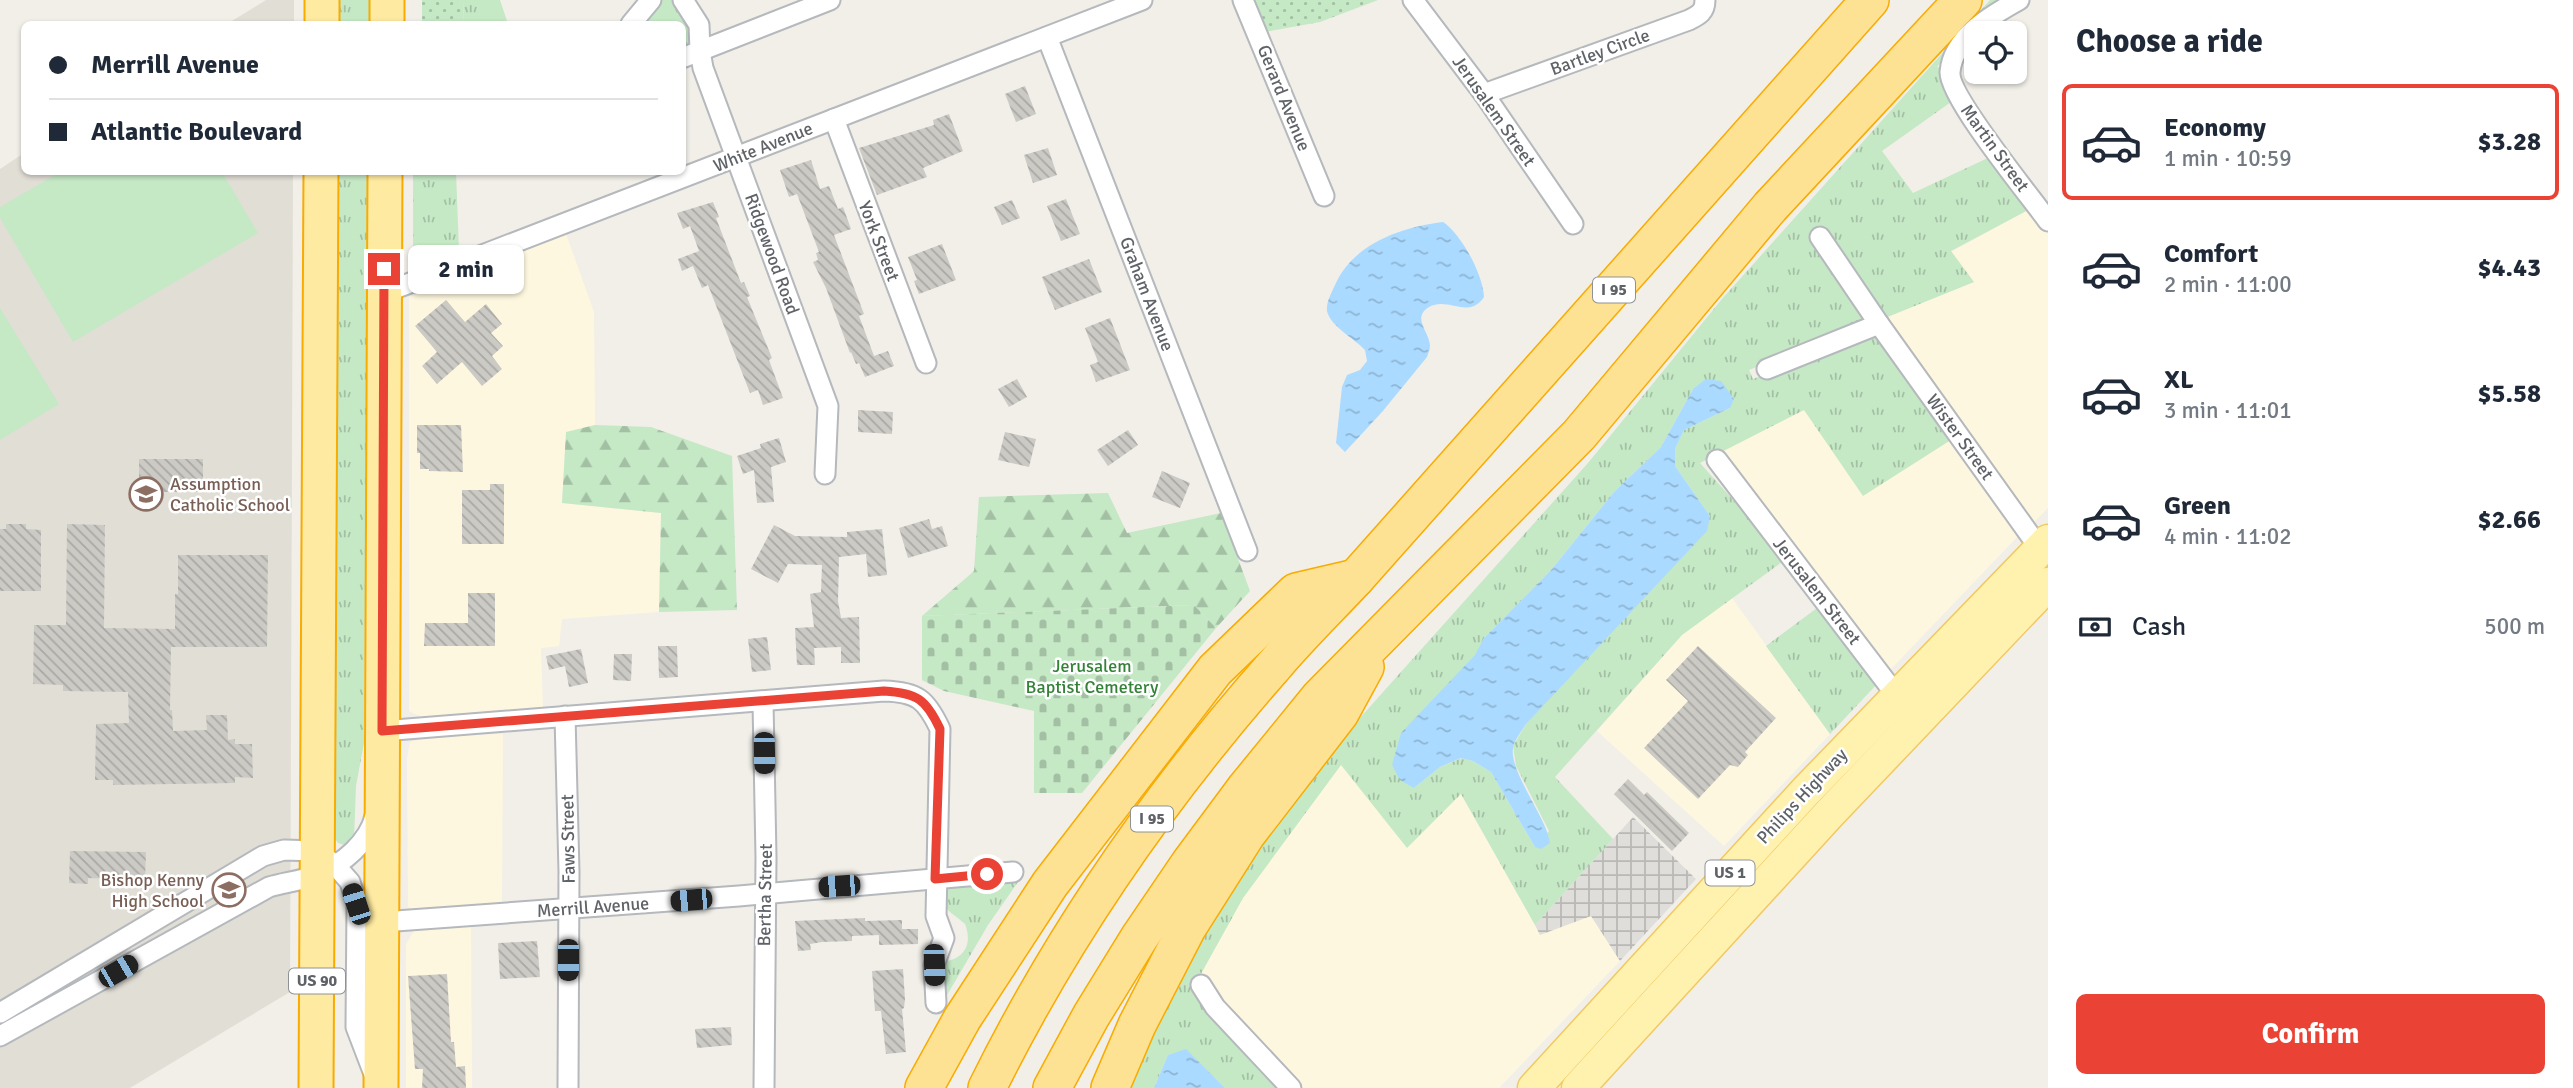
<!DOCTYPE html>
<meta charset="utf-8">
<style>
:root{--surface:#fff;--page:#f6f6f7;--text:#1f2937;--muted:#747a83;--line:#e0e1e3;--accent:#ea4335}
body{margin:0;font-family:Signika,sans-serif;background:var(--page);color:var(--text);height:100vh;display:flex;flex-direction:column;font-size:26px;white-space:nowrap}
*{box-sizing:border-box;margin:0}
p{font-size:23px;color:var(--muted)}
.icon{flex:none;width:38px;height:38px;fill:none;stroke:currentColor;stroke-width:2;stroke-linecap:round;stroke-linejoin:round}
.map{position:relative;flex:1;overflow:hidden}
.drawer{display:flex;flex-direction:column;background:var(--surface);width:525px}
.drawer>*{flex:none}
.hud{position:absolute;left:21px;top:21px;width:665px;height:154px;border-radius:10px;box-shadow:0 2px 5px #0004;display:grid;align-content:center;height:154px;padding:0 28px;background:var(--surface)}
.tools{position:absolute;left:1964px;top:21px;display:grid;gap:14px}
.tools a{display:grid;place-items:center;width:63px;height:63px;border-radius:10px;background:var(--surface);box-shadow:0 2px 5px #0004;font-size:35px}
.end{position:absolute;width:32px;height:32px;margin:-16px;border:9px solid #ea4335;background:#fff;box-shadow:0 0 0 4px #fff}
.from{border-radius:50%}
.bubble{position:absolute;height:49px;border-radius:10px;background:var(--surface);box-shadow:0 2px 5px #0004;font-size:23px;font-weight:700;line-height:49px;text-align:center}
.car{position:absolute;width:21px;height:42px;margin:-21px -10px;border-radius:9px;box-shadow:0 0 5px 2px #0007;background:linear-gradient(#222 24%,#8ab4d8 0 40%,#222 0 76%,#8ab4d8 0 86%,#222 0)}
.hud b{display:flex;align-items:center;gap:24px;height:66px;font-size:26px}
.hud b+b{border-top:2px solid var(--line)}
.hud i{width:18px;height:18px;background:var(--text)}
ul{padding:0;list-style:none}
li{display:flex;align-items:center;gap:21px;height:116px;margin:0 14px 10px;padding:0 14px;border:4px solid transparent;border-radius:10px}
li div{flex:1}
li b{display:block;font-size:26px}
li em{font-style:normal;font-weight:700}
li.current{border-color:var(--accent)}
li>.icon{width:63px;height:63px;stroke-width:1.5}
h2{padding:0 28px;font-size:32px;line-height:84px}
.pay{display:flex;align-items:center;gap:18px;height:77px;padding:0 28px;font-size:26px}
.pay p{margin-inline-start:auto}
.primary-button{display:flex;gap:14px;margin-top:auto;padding:14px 28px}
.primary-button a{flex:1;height:80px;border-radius:10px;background:var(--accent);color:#fff;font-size:28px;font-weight:700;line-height:80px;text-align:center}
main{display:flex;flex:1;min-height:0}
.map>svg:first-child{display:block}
.commercial{fill:#fef7e0}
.industrial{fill:url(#industrial-grid)}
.education{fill:#e1ded6}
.grass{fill:url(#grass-tufts);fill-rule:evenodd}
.forest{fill:url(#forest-firs)}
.cemetery{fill:url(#cemetery-stones)}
.park{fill:url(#park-dots)}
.garden{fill:#c5e8c5}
.water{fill:url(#water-ripples)}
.building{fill:url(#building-back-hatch)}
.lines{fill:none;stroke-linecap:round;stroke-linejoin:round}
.minor-casing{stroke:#b5b8bc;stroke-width:23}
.primary-casing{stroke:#f2c960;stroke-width:35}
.trunk-casing{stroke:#f9ab00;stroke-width:37}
.motorway-casing{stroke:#f9ab00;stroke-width:40}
.minor{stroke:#fff;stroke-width:19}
.primary{stroke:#fff2af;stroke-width:32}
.trunk{stroke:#feeaa1;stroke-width:33}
.motorway{stroke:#fde293;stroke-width:37}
.route{stroke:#ea4335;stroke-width:9}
.labels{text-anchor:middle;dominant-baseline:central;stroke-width:5;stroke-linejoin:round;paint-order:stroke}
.shield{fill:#fff;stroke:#8f9295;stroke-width:2}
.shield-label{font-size:16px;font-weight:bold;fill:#5f6368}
.street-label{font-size:18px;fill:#5f6368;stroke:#fff}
.education-label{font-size:18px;fill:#785e54;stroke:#fff;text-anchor:start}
.park-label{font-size:18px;fill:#348238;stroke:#fff}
</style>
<main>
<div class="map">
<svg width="2048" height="1088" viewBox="0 0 2048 1088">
<defs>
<pattern id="industrial-grid" width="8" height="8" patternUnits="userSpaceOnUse" patternTransform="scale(1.75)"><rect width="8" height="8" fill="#e0deda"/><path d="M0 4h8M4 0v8" fill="none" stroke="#b9b8b5"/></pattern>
<pattern id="grass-tufts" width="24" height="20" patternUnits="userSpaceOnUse" patternTransform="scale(1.75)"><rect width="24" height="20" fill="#c5e8c5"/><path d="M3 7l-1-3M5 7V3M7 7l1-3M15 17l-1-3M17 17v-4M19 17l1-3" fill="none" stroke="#a3c0a4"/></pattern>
<pattern id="forest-firs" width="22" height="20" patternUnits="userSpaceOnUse" patternTransform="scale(1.75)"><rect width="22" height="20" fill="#c5e8c5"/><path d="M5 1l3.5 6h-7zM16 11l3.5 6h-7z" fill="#a3c0a4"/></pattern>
<pattern id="cemetery-stones" width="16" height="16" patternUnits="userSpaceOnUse" patternTransform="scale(1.75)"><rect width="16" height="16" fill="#c5e8c5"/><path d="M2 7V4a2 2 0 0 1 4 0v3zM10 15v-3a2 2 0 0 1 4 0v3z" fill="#a3c0a4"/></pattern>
<pattern id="park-dots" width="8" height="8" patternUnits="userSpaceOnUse" patternTransform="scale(1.75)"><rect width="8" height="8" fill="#c5e8c5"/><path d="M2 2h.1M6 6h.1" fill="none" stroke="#a3c0a4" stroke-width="1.8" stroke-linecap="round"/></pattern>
<pattern id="water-ripples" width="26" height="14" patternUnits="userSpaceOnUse" patternTransform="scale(1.75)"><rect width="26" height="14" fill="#aadaff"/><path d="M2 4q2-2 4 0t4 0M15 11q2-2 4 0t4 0" fill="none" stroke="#8eb4d2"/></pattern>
<pattern id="building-back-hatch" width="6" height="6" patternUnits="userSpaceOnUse" patternTransform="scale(1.75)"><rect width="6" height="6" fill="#cccac5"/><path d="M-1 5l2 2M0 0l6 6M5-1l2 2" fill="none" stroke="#a9a8a4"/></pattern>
</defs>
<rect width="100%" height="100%" fill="#f1efe8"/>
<!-- commercial -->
<g class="commercial">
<polygon points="2030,209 2048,233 2048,508 2034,522 2030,522 1885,318 1974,282 1951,252"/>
<polygon points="566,234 594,312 595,422 595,425 566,433 562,503 661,513 659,612 562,619 559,646 541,648 543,709 424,718 409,711 409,297"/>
<polygon points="1804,410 1954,438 2020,534 1890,670 1721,451"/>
<polygon points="1732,598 1830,734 1724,846 1597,731 1682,635"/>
<polygon points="503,734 502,906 416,911 408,907 407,758 410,742 433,736"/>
<polygon points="1341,765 1461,794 1540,934 1591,916 1620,961 1499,1088 1282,1088 1192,990 1243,898"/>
<polygon points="471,926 472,1088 406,1088 406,944 415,929"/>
</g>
<!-- industrial -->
<polygon class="industrial" points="1633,817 1696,879 1620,961 1591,916 1540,935 1535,925"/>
<!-- education -->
<g class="education">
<polygon points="266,0 294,0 294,24 227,24"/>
<polygon points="24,153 24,172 293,172 290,992 130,1088 0,1088 0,169"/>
</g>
<!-- grass -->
<g class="grass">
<rect x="338" y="0" width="32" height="24"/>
<polygon points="464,0 500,0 508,24 463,24"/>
<polygon points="659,0 674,0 691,35 688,44 683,46 682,24 637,24"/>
<path d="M1990 0H2004L1953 47 1937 67 1943 68 1944 92 1951 102 1882 151 1913 193 1990 157 2030 209 1951 251 1974 282 1885 318 1819 225 1810 231 1867 318 1849 330 1749 370 1753 379 1879 332 1954 438 1863 496 1804 410 1700 463 1786 559 1682 635 1555 777 1613 839 1535 925 1461 794 1407 848 1341 765 1243 898 1192 990 1282 1088H1225L1186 1050 1168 1055 1154 1088H1125L1173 986 1237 877 1333 748 1588 463 1722 299ZM1693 389 1730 408 1684 430 1675 449V466L1710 516 1526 724 1513 746 1516 766 1549 831 1535 847 1491 772 1473 761 1462 758 1440 767 1414 788 1484 638 1552 569 1614 492 1661 447Z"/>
<polygon points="336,172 368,172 364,743 356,786 354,839 344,845 338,843 333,836"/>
<path d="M413 172H456L459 250C445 255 427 259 413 255Z"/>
<polygon points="1821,605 1878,683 1830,734 1766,646"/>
<path d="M1018 882 988 925 943 1002V962C964 959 973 945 965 924 949 909 943 914 946 889L952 886Z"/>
</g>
<!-- forest -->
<g class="forest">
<polygon points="595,425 651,427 732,456 737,610 659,612 661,513 562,503 566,432"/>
<polygon points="1108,493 1127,533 1221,513 1250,591 1216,628 1194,605 922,616 974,571 979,497"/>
</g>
<!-- cemetery -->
<polygon class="cemetery" points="1194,605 1216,628 1082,793 1034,793 1034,711 944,691 922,680 922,616"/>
<!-- park -->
<g class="park">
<polygon points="422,0 464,0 463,24 422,24"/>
<polygon points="1253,0 1378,0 1320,22 1265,32"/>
</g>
<!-- garden -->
<g class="garden">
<polygon points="60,172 222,172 258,233 73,342 0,218 0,207"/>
<polygon points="0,308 59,404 0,440"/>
</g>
<!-- water -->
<g class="water">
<path d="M1443 222C1461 234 1483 274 1484 297 1469 320 1448 296 1429 307 1411 318 1430 332 1430 346 1430 350 1428 353 1427 357L1382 412 1345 452 1336 443 1342 387 1347 375 1360 370 1367 361 1365 350C1355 339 1330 326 1327 311 1326 302 1332 292 1335 285 1353 244 1401 227 1443 222Z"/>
<path d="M1706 379 1721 381 1734 399 1730 408 1684 430 1675 449V466L1710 516 1707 531 1526 724C1522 730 1517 737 1514 744 1505 768 1547 816 1550 843L1541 849 1535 847 1491 772 1473 761 1461 758 1440 767 1414 788 1400 780 1392 765 1401 733 1475 655 1484 638 1552 569 1614 492 1661 447 1693 389Z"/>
<polygon points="1186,1049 1225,1088 1154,1088 1168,1055"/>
</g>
<!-- building -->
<g class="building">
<polygon points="1025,86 1036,114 1016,122 1005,94"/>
<polygon points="949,114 963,151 923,168 927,177 877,195 859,148 934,125 933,120"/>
<polygon points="1048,148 1057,175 1033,183 1024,155"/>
<polygon points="811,160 820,189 829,186 838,209 843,207 851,229 834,235 864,314 859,316 874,356 888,351 894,366 865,377 859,363 856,364 851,352 850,353 826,288 813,262 818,260 816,253 819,252 797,194 789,197 780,170"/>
<polygon points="1066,199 1080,234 1061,241 1047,206"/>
<polygon points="1012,200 1020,218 1002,225 994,207"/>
<polygon points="713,202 719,217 716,218 741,283 744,282 750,296 747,297 772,358 769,360 783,398 763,405 758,390 750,393 708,285 702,288 693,266 682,271 678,259 699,251 690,226 683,229 677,213"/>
<polygon points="942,244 956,280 919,294 914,281 917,280 908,257"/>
<polygon points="1089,259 1102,292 1055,310 1042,277"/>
<polygon points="446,300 465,322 486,304 502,324 491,333 503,346 492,356 502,369 482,386 462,362 437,384 422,366 437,352 415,326"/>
<polygon points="1110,318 1130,370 1096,382 1090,365 1098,362 1085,328"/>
<polygon points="1017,379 1027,397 1009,407 998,389"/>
<polygon points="858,410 893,412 892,434 858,432"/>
<polygon points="417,425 461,425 463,472 429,471 429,469 420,469 420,453 417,453"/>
<polygon points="1128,430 1138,445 1108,466 1097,450"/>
<polygon points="1005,432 1036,439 1029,467 998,460"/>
<polygon points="779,438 786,462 771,467 774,502 757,503 754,470 743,474 737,456 761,448 760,444"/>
<rect x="139" y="459" width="64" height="33"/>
<polygon points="1162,471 1190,483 1180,508 1152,497"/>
<polygon points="490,484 504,484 504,544 462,544 462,490 490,490"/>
<polygon points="929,519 932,529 942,526 948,546 908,558 899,528"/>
<polygon points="6,524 26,524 26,529 41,530 41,591 0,591 0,529 6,529"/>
<polygon points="67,524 105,525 104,628 175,629 175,594 178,594 178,555 268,555 267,647 171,647 170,710 172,710 173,731 207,730 206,715 227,715 228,740 235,739 235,744 252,744 253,778 235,777 235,783 113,785 113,780 95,780 96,724 129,723 128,692 63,691 63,685 33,684 34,625 66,625"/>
<polygon points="774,525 795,536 847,537 847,532 882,529 887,575 868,577 866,554 839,557 838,601 841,618 859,617 860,663 841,663 841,647 814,648 815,665 797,665 795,628 814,627 810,594 821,592 822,565 788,564 778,583 751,569"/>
<polygon points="468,593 495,593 495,646 424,646 425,623 468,623"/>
<polygon points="767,637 771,670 752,672 748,639"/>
<polygon points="658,646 677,646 678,677 659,678"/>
<polygon points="1698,646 1776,718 1745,752 1748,755 1738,767 1730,765 1698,799 1644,748 1688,701 1666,680"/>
<polygon points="581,649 588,683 569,687 565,666 549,670 546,656"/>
<polygon points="614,654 632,654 631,681 613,680"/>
<polygon points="1628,779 1644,795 1647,792 1689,833 1672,851 1614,794"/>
<polygon points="70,851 146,852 145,880 88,878 88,884 69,883"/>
<polygon points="865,918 865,921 902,920 902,929 918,929 918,944 879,945 879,935 852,936 852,941 822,942 810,944 811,950 798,951 795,921"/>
<polygon points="537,941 540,977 500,979 498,943"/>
<polygon points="903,969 905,999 904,1008 902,1009 906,1052 886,1054 881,1011 875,1011 872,971"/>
<polygon points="447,974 451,1042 454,1042 456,1067 465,1066 466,1088 422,1088 423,1069 415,1069 408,976"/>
<polygon points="731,1027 732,1045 697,1048 695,1029"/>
</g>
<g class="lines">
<defs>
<g id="minor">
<polyline points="683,0 699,25 700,51 703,68 828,406 825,474"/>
<polyline points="1243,0 1324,196"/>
<polyline points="1413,0 1484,94 1573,224"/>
<path d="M2019 0C1992 15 1953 37 1950 72 1948 96 2030 196 2048 221"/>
<polyline points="631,24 651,0"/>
<polyline points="1047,37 1247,551"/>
<polyline points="682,58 830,0"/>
<path d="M1484 94 1689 20C1699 15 1705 12 1705 0"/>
<polyline points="834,119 926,363"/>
<polyline points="1820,237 1879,324 2040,549"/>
<polyline points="384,293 1142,0"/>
<polyline points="1767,369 1879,324"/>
<polyline points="1717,460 1903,704"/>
<polyline points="763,702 766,857 764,1088"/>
<polyline points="565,716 569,872 568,1088"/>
<path d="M382 731 884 691C917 692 926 699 940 729L936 916 944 938 934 965 936 1003"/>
<polyline points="382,922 739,896 1013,872"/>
<polyline points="1201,985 1215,1007 1291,1088"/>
<polyline points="0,1013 263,856 284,850 317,851 335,865 350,882 357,904 356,1027 374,1074"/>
<path d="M0 1036 269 887C285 882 303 881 318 874 343 864 369 842 375 816"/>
</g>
<g id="primary">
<polyline points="1534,1088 1806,791 2048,541"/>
<polyline points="1578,1088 1830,813 2048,584"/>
</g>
<g id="trunk">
<polyline points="322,24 322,0"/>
<polyline points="387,24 387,0"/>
<polyline points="316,1088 321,172"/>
<polyline points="381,1088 385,172"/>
</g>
<g id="motorway">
<polyline points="924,1088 962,1019 1050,884 1215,670 1296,592 1356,578"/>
<path d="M987 1088C1062 936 1161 794 1273 667 1299 636 1328 608 1356 578L1870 0"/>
<polyline points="1052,1088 1091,1016 1139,938 1190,863 1245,789 1320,697 1579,435 1770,207 1963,0"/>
<polyline points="1110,1088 1137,1025 1187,928 1246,835 1340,713 1365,667"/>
</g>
</defs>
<!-- minor casing -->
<use href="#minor" class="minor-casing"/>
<!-- primary casing -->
<use href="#primary" class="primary-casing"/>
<!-- trunk casing -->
<use href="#trunk" class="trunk-casing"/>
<!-- motorway casing -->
<use href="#motorway" class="motorway-casing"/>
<!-- minor -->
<use href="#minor" class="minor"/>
<!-- primary -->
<use href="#primary" class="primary"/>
<!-- trunk -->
<use href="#trunk" class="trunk"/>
<!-- motorway -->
<use href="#motorway" class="motorway"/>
</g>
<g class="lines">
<!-- route -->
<path class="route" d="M384 269 382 731 884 691C917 693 926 699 940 729L935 879 987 874"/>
</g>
<!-- icons -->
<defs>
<symbol id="school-ring" viewBox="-11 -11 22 22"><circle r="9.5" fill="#fff" stroke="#8d6e63" stroke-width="1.5"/><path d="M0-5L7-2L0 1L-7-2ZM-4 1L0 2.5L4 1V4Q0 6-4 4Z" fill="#8d6e63"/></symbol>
</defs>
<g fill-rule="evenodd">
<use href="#school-ring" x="127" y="475" width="38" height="38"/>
<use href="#school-ring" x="210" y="871" width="38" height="38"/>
</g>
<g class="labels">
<!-- shield labels -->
<g class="shield">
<rect x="1593" y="277.5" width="42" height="25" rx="5"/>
<rect x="1131" y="806.5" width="42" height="25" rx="5"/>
<rect x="1705.5" y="860.5" width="49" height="25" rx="5"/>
<rect x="289" y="968.5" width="56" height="25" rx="5"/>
</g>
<g class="shield-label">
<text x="1614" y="290">I 95</text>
<text x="1152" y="819">I 95</text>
<text x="1730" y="873">US 1</text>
<text x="317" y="981">US 90</text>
</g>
<!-- street labels -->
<g class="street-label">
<text transform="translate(1600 52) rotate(-20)">Bartley Circle</text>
<text transform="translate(1284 98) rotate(68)">Gerard Avenue</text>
<text transform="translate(1494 111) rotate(55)">Jerusalem Street</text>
<text transform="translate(763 147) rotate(-22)">White Avenue</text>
<text transform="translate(1995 148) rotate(54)">Martin Street</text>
<text transform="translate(879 241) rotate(69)">York Street</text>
<text transform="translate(772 254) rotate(70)">Ridgewood Road</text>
<text transform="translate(1147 294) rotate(69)">Graham Avenue</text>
<text transform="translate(1960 437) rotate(54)">Wister Street</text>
<text transform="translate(1817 591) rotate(52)">Jerusalem Street</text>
<text transform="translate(1802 796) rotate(-47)">Philips Highway</text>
<text transform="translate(568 839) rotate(-91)">Faws Street</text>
<text transform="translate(765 895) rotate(-89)">Bertha Street</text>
<text transform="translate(593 907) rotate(-4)">Merrill Avenue</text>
</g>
<!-- education labels -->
<g class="education-label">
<text x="170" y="484">Assumption<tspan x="170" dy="21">Catholic School</tspan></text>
<text x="204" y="880" text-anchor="end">Bishop Kenny<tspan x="204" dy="21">High School</tspan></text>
</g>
<!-- park labels -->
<g class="park-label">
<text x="1092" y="666">Jerusalem<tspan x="1092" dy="21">Baptist Cemetery</tspan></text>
</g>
</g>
</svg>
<div class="tools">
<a><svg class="icon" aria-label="locate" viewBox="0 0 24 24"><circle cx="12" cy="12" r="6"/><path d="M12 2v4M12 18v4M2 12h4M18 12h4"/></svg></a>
</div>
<i class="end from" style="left:987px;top:874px"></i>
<i class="end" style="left:384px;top:269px"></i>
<div class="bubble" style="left:408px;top:245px;width:116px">2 min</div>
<i class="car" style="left:764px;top:753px;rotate:179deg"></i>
<i class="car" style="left:839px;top:886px;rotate:266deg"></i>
<i class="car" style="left:691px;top:900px;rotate:265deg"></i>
<i class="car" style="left:356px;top:904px;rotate:342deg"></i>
<i class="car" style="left:568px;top:960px;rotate:180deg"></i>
<i class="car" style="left:934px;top:965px;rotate:178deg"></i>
<i class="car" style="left:118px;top:971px;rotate:60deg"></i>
<div class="hud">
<b><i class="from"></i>Merrill Avenue</b>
<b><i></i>Atlantic Boulevard</b>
</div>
</div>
<section class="drawer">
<h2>Choose a ride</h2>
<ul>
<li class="current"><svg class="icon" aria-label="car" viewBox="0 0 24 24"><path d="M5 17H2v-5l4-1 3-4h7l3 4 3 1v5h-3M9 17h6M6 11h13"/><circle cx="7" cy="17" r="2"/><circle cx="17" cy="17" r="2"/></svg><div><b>Economy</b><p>1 min · 10:59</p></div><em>$3.28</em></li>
<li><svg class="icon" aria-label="car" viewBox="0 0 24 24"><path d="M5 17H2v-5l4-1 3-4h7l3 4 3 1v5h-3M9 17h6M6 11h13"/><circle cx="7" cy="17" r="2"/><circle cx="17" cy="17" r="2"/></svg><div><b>Comfort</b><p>2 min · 11:00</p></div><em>$4.43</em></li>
<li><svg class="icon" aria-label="car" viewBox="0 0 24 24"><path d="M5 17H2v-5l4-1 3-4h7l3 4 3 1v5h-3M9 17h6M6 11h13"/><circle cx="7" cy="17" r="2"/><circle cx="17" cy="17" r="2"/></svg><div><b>XL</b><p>3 min · 11:01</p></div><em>$5.58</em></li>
<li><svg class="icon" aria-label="car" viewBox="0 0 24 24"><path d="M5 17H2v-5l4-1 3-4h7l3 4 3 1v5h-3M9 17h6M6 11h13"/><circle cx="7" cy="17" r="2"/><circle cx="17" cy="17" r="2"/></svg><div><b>Green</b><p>4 min · 11:02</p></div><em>$2.66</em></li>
</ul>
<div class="pay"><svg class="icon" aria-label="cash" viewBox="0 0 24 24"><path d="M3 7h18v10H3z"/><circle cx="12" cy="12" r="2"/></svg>Cash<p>500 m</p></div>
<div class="primary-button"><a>Confirm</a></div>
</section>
</main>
